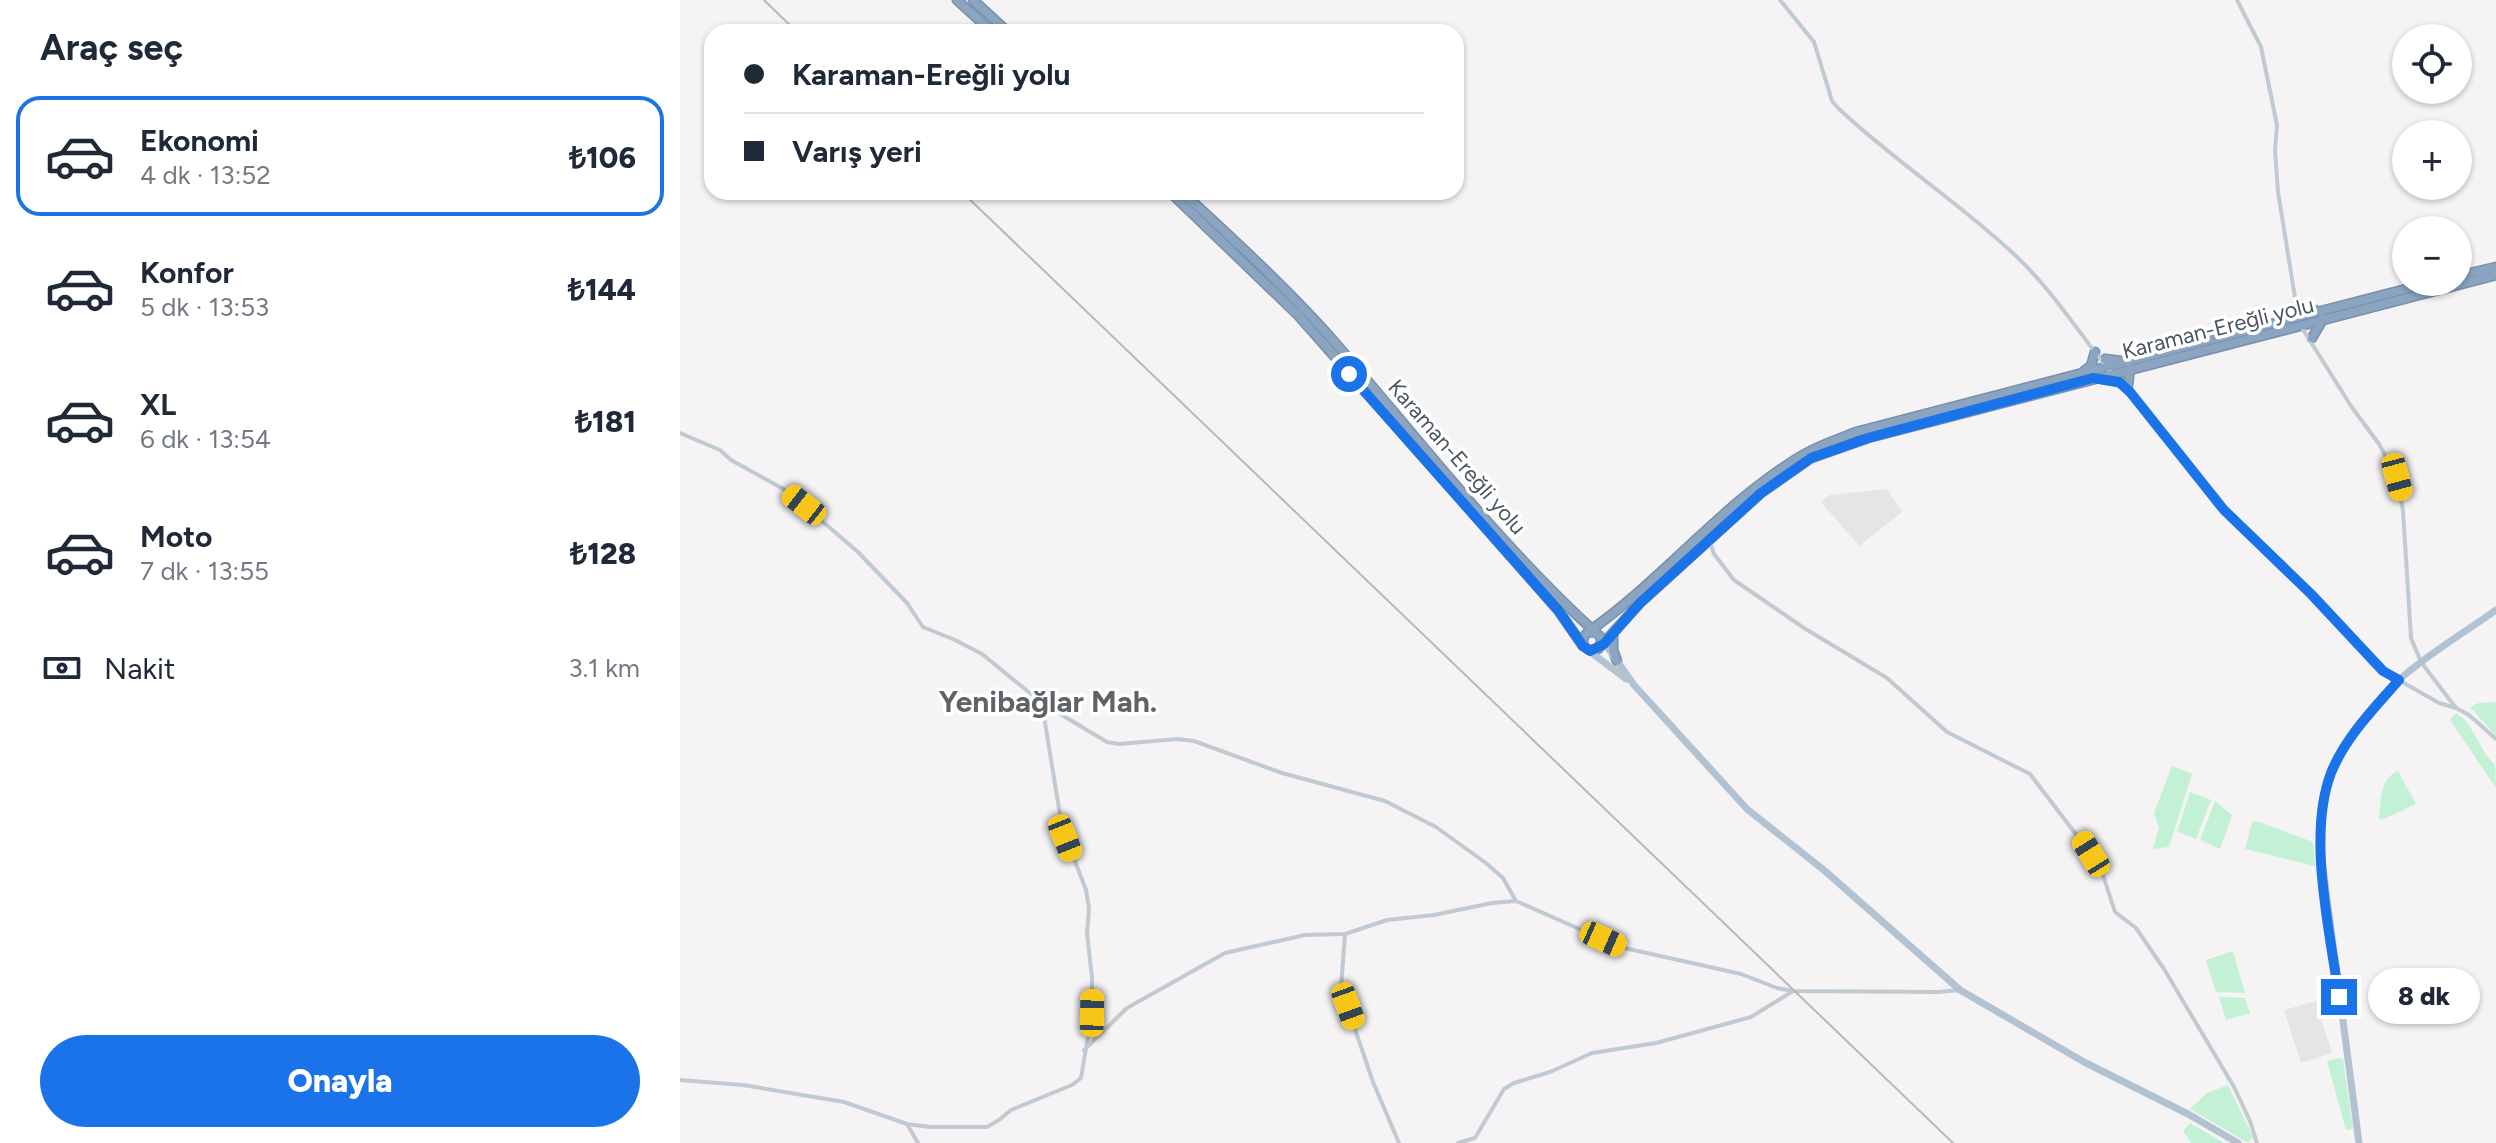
<!DOCTYPE html>
<html lang="tr">
<meta charset="utf-8">
<style>
:root{--surface:#fff;--page:#f6f6f7;--text:#1f2937;--muted:#747a83;--line:#e0e1e3;--accent:#1a73e8}
body{margin:0;font-family:Figtree,sans-serif;background:var(--page);color:var(--text);height:100vh;display:flex;flex-direction:column;font-size:30px;white-space:nowrap}
*{box-sizing:border-box;margin:0}
p{font-size:26px;color:var(--muted)}
.icon{flex:none;width:44px;height:44px;fill:none;stroke:currentColor;stroke-width:2;stroke-linecap:round;stroke-linejoin:round}
.map{position:relative;flex:1;overflow:hidden}
.details{display:flex;flex-direction:column;background:var(--surface);width:680px}
.details>*{flex:none}
.banner{position:absolute;left:24px;top:24px;width:760px;height:176px;border-radius:24px;box-shadow:0 2px 6px #0004;display:grid;align-content:center;height:176px;padding:0 40px;background:var(--surface)}
.tools{position:absolute;left:1712px;top:24px;display:grid;gap:16px}
.tools a{display:grid;place-items:center;width:80px;height:80px;border-radius:50%;background:var(--surface);box-shadow:0 2px 6px #0004;font-size:40px}
.end{position:absolute;width:36px;height:36px;margin:-18px;border:10px solid #1a73e8;background:#fff;box-shadow:0 0 0 4px #fff}
.from{border-radius:50%}
.bubble{position:absolute;height:56px;border-radius:28px;background:var(--surface);box-shadow:0 2px 6px #0004;font-size:26px;font-weight:800;line-height:56px;text-align:center}
.car{position:absolute;width:24px;height:48px;margin:-24px -12px;border-radius:10px;box-shadow:0 0 6px 2px #0007;background:linear-gradient(#f5c518 24%,#345 0 40%,#f5c518 0 76%,#345 0 86%,#f5c518 0)}
.banner b{display:flex;align-items:center;gap:28px;height:76px;font-size:30px}
.banner b+b{border-top:2px solid var(--line)}
.banner i{width:20px;height:20px;background:var(--text)}
ul{padding:0;list-style:none}
li{display:flex;align-items:center;gap:24px;height:120px;margin:0 16px 12px;padding:0 24px;border:4px solid transparent;border-radius:24px}
li div{flex:1}
li b{display:block;font-size:30px}
li em{font-style:normal;font-weight:800}
li.active{border-color:var(--accent)}
li>.icon{width:72px;height:72px;stroke-width:1.5}
h2{padding:0 40px;font-size:36px;line-height:96px}
.pay{display:flex;align-items:center;gap:20px;height:88px;padding:0 40px;font-size:30px}
.pay p{margin-inline-start:auto}
.button{display:flex;gap:16px;margin-top:auto;padding:16px 40px}
.button a{flex:1;height:92px;border-radius:48px;background:var(--accent);color:#fff;font-size:32px;font-weight:800;line-height:92px;text-align:center}
main{display:flex;flex:1;min-height:0}
.map>svg:first-child{display:block}
.education{fill:#e6e4e5}
.green{fill:#c3f1d5}
.lines{fill:none;stroke-linecap:round;stroke-linejoin:round}
.highway-casing{stroke:#7690ad;stroke-width:11}
.minor{stroke:#c1cad2;stroke-width:4}
.major{stroke:#b3c2d1;stroke-width:7}
.highway{stroke:#8ba5c1;stroke-width:8}
.rail{stroke:#b5b8bd;stroke-width:2}
.route{stroke:#1a73e8;stroke-width:10}
.labels{text-anchor:middle;dominant-baseline:central;stroke-width:7;stroke-linejoin:round;paint-order:stroke}
.street-label{font-size:22px;fill:#4a5661;stroke:#fff}
.district-label{font-size:30px;font-weight:bold;fill:#5f6368;stroke:#fff}
</style>
<main>
<section class="details">
<h2>Araç seç</h2>
<ul>
<li class="active"><svg class="icon" aria-label="car" viewBox="0 0 24 24"><path d="M5 17H2v-5l4-1 3-4h7l3 4 3 1v5h-3M9 17h6M6 11h13"/><circle cx="7" cy="17" r="2"/><circle cx="17" cy="17" r="2"/></svg><div><b>Ekonomi</b><p>4 dk · 13:52</p></div><em>₺106</em></li>
<li><svg class="icon" aria-label="car" viewBox="0 0 24 24"><path d="M5 17H2v-5l4-1 3-4h7l3 4 3 1v5h-3M9 17h6M6 11h13"/><circle cx="7" cy="17" r="2"/><circle cx="17" cy="17" r="2"/></svg><div><b>Konfor</b><p>5 dk · 13:53</p></div><em>₺144</em></li>
<li><svg class="icon" aria-label="car" viewBox="0 0 24 24"><path d="M5 17H2v-5l4-1 3-4h7l3 4 3 1v5h-3M9 17h6M6 11h13"/><circle cx="7" cy="17" r="2"/><circle cx="17" cy="17" r="2"/></svg><div><b>XL</b><p>6 dk · 13:54</p></div><em>₺181</em></li>
<li><svg class="icon" aria-label="car" viewBox="0 0 24 24"><path d="M5 17H2v-5l4-1 3-4h7l3 4 3 1v5h-3M9 17h6M6 11h13"/><circle cx="7" cy="17" r="2"/><circle cx="17" cy="17" r="2"/></svg><div><b>Moto</b><p>7 dk · 13:55</p></div><em>₺128</em></li>
</ul>
<div class="pay"><svg class="icon" aria-label="cash" viewBox="0 0 24 24"><path d="M3 7h18v10H3z"/><circle cx="12" cy="12" r="2"/></svg>Nakit<p>3.1 km</p></div>
<div class="button"><a>Onayla</a></div>
</section>
<div class="map">
<svg width="1816" height="1143" viewBox="0 0 1816 1143">
<rect width="100%" height="100%" fill="#f5f3f3"/>
<!-- education -->
<g class="education">
<polygon points="1207,489 1222,512 1179,546 1141,502 1150,495"/>
<polygon points="1636,1001 1652,1053 1621,1063 1604,1010"/>
</g>
<!-- green -->
<g class="green">
<polygon points="1816,702 1816,736 1790,707 1799,703"/>
<path d="M1776 713C1792 721 1801 753 1815 765L1816 788 1770 720Z"/>
<polygon points="1492,766 1512,774 1489,847 1473,849 1479,828 1474,813"/>
<path d="M1718 771 1736 804 1702 820 1699 818C1701 801 1700 778 1718 771Z"/>
<polygon points="1510,792 1531,800 1516,839 1497,831"/>
<polygon points="1535,801 1552,815 1540,849 1520,840"/>
<polygon points="1576,821 1633,842 1635,866 1565,849 1572,822"/>
<polygon points="1553,951 1565,993 1536,992 1526,960"/>
<polygon points="1539,997 1565,998 1570,1013 1546,1020"/>
<polygon points="1659,1058 1663,1059 1673,1129 1666,1130 1647,1061"/>
<polygon points="1548,1085 1573,1137 1568,1143 1510,1109 1527,1093"/>
<polygon points="1510,1123 1544,1143 1511,1143 1503,1131"/>
</g>
<g class="lines">
<defs>
<g id="highway">
<polyline points="277,0 312,32"/>
<polyline points="293,0 328,32"/>
<polyline points="490,192 618,315 878,610 903,646"/>
<path d="M502 192C555 241 610 291 658 346 741 443 820 545 914 631"/>
<polyline points="1778,276 1816,267"/>
<polyline points="1618,304 1637,311"/>
<polyline points="1632,338 1643,319"/>
<polyline points="1425,359 1441,361"/>
<polyline points="1404,371 1411,366 1415,352"/>
<polyline points="1422,379 1439,382"/>
<polyline points="1448,385 1450,368"/>
<circle cx="912" cy="641" r="9"/>
<path d="M908 632C980 582 1036 511 1110 463 1130 449 1153 441 1176 432L1753 282"/>
<polyline points="933,635 933,650 937,661"/>
<polyline points="918,649 960,603 1081,493 1131,458 1188,438 1816,275"/>
</g>
</defs>
<!-- highway casing -->
<use href="#highway" class="highway-casing"/>
<!-- minor -->
<g class="minor">
<path d="M1100 0 1134 42 1152 101 1158 108C1214 161 1280 203 1336 256 1374 292 1400 335 1433 375"/>
<polyline points="1557,0 1581,47 1597,125 1595,150 1598,192 1618,316"/>
<polyline points="1622,328 1671,406 1699,444 1717,477 1723,511 1731,638 1741,662 1776,708"/>
<polyline points="1439,382 1466,411 1544,510 1631,594 1703,671 1759,703 1776,708 1789,715 1816,739"/>
<polyline points="0,433 40,450 51,460 107,491 178,552 227,603 243,627 275,640 302,654 362,703 427,742 439,744 497,739 514,741 602,773 705,801 756,827 806,863 823,878 836,901"/>
<polyline points="1030,542 1034,554 1054,580 1124,628 1207,678 1267,732 1350,774 1411,854 1424,878 1435,912 1456,928 1484,969 1554,1087 1570,1121 1577,1143"/>
<polyline points="665,934 661,988 693,1082 719,1143"/>
<polyline points="404,1050 447,1008 545,953 625,935 665,934 707,920 754,915 812,903 836,901 940,947 1061,974 1097,988 1113,991 1258,992 1280,990"/>
<polyline points="0,1080 63,1085 164,1102 227,1124 250,1127 307,1127 319,1120 331,1110 392,1085 401,1078 412,1013 412,978 407,933 409,908 406,890 382,827 362,704"/>
<polyline points="227,1124 238,1143"/>
<polyline points="778,1143 795,1138 824,1089 834,1083 870,1072 912,1053 976,1043 1071,1017 1113,991"/>
</g>
<!-- major -->
<g class="major">
<polyline points="921,638 954,685 1067,809 1145,871 1280,990 1404,1062 1508,1114 1558,1143"/>
<polyline points="908,650 946,679"/>
<path d="M1679 1143 1641 853C1641 838 1640 823 1641 809 1647 761 1685 711 1720 679 1749 653 1784 633 1816 610"/>
</g>
<!-- highway -->
<use href="#highway" class="highway"/>
<!-- rail -->
<g class="rail">
<polyline points="84,0 117,32"/>
<polyline points="282,192 1273,1143"/>
</g>
</g>
<g class="lines">
<!-- route -->
<path class="route" d="M669 374 878 610 903 646 910 651 924 644 960 603 1081 493 1131 458 1188 438 1413 378 1439 382 1450 392 1544 510 1631 594 1703 671 1719 680C1694 708 1665 738 1651 773 1627 836 1650 931 1659 997"/>
</g>
<g class="labels">
<!-- street labels -->
<g class="street-label">
<text transform="translate(1538 328) rotate(-14)">Karaman-Ereğli yolu</text>
<text transform="translate(777 457) rotate(49)">Karaman-Ereğli yolu</text>
</g>
<!-- district labels -->
<g class="district-label">
<text x="368" y="701">Yenibağlar Mah.</text>
</g>
</g>
</svg>
<div class="tools">
<a><svg class="icon" aria-label="locate" viewBox="0 0 24 24"><circle cx="12" cy="12" r="6"/><path d="M12 2v4M12 18v4M2 12h4M18 12h4"/></svg></a>
<a>+</a>
<a>−</a>
</div>
<i class="end from" style="left:669px;top:374px"></i>
<i class="end" style="left:1659px;top:997px"></i>
<div class="bubble" style="left:1688px;top:968px;width:112px">8 dk</div>
<i class="car" style="left:1717px;top:477px;rotate:165deg"></i>
<i class="car" style="left:124px;top:505px;rotate:308deg"></i>
<i class="car" style="left:385px;top:838px;rotate:158deg"></i>
<i class="car" style="left:1411px;top:854px;rotate:328deg"></i>
<i class="car" style="left:923px;top:939px;rotate:114deg"></i>
<i class="car" style="left:668px;top:1006px;rotate:160deg"></i>
<i class="car" style="left:412px;top:1013px;rotate:1deg"></i>
<div class="banner">
<b><i class="from"></i>Karaman-Ereğli yolu</b>
<b><i></i>Varış yeri</b>
</div>
</div>
</main>
